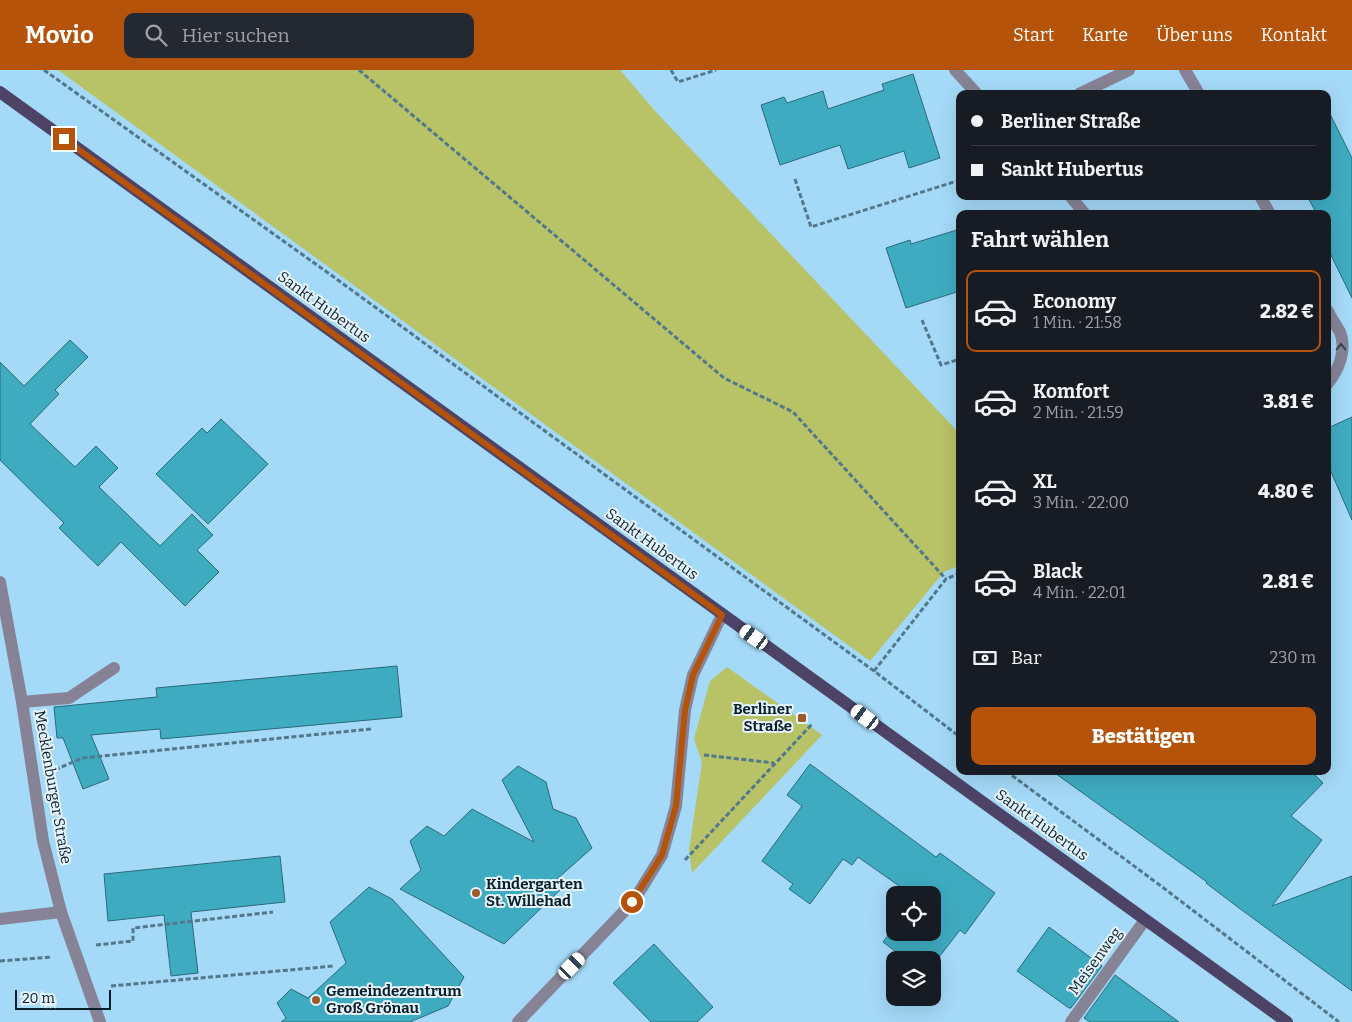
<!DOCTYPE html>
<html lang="de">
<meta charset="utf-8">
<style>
:root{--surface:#171b24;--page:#242831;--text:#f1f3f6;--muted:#9ea1a6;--line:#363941;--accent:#b45309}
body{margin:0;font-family:Bitter,serif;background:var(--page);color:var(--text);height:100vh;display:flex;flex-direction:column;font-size:19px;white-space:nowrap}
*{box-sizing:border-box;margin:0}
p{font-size:16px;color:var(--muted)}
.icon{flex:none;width:28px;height:28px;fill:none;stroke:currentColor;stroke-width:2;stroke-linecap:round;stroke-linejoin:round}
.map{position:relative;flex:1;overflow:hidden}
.details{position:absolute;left:956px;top:140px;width:375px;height:565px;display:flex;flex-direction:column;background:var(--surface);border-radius:10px;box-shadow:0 5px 20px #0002}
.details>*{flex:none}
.hud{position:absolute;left:956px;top:20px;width:375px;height:110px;border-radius:10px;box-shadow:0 5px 20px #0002;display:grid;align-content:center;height:110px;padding:0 15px;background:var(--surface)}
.controls{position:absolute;left:886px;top:816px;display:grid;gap:10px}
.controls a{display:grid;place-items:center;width:55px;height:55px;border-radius:10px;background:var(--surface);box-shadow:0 5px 20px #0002;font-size:25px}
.scale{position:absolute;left:15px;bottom:12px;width:96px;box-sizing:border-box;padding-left:5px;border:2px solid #0a1f2a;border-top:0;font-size:14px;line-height:18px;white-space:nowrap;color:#0a1f2a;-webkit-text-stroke:4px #e5f4fd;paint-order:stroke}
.end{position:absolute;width:22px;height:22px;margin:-11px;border:6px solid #b45309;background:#fff;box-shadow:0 0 0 2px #fff}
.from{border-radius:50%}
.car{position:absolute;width:15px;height:30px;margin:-15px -8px;border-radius:6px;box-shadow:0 0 4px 1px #0007;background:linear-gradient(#fff 24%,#345 0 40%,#fff 0 76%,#345 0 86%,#fff 0)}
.hud b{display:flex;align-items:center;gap:18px;height:48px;font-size:19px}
.hud b+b{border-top:1px solid var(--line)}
.hud i{width:12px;height:12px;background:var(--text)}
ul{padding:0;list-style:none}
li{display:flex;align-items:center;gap:15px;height:82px;margin:0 10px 8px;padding:0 5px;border:2px solid transparent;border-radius:10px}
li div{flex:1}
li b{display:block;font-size:19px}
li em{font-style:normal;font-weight:800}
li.selected{border-color:var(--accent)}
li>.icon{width:45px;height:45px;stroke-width:1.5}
h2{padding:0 15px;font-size:22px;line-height:60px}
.pay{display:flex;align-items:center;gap:12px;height:55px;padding:0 15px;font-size:19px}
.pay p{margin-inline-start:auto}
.primary-button{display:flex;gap:10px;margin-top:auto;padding:10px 15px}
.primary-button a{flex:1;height:58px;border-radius:10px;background:var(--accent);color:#fff;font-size:20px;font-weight:800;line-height:58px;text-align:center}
header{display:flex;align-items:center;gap:30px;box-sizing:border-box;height:70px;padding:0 25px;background:var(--accent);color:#fff}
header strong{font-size:24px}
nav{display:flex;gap:28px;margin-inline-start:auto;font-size:18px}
.search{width:350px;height:45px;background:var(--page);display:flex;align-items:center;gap:12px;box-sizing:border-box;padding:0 18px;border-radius:10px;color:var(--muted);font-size:19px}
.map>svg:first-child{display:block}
.green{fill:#b8c266}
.building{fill:#3fabc1;stroke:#296b79}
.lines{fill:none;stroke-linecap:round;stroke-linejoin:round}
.path{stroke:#53778b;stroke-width:3;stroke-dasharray:5 2.5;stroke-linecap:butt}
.minor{stroke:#878397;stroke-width:12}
.major{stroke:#4c4367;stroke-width:12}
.oneway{stroke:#364250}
.route{stroke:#b45309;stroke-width:6}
.poi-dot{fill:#9d5b29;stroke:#e5f4fd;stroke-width:2}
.labels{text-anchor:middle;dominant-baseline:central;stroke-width:4;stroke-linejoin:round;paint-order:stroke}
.street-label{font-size:15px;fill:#0a1f2a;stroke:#e5f4fd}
.poi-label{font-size:15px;font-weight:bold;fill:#0a1f2a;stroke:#e5f4fd;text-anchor:start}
</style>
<header>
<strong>Movio</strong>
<div class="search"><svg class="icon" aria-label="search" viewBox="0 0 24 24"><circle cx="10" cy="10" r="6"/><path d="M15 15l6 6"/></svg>Hier suchen</div>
<nav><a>Start</a><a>Karte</a><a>Über uns</a><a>Kontakt</a></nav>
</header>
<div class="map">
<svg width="1352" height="952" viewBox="0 0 1352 952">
<rect width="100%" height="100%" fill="#a4d9f7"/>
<!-- green -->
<g class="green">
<polygon points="58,0 620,0 656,42 960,364 960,495 944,502 870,591"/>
<polygon points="727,597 822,665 692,803 689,780 702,692 694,669 710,611"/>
</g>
<!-- building -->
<g class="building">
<polygon points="913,4 940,88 909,98 904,81 848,99 840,75 780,95 761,35 784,27 787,33 823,21 828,39 884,20 882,14"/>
<polygon points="1328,40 1352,88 1352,228 1328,179 1328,144 1317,144 1307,126 1328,126"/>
<polygon points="960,159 960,221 906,238 886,178 910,170 911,174"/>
<polygon points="70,270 88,287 55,320 59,324 30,354 75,397 96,376 118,398 99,417 160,476 192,444 213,465 197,480 219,502 185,536 121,472 98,496 59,458 64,453 0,390 0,292 24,316"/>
<polygon points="1352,347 1352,450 1328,395 1328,358"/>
<polygon points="221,349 268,394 208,454 156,404 202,358 207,363"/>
<polygon points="397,596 402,647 161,669 160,659 91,665 109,709 83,719 63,668 57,668 54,637 157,627 156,618"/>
<polygon points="810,694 936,787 940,783 995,823 965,864 960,860 932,896 932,890 907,890 883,872 895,856 895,862 932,862 932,825 912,825 858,787 852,795 843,789 810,834 789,819 793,814 762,791 802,736 787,725"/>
<polygon points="518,696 546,712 553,739 576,748 592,778 557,809 562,818 504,874 400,819 421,800 410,771 427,756 444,766 472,739 534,772 502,710"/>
<polygon points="1052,701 1311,701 1323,713 1291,746 1322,770 1272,836 1352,806 1352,921 1235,835 1206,813 1207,812"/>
<polygon points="280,786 285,832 191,842 198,903 171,906 164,845 108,851 104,804"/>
<polygon points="369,817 392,829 464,907 448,936 410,952 281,952 286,948 277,933 291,919 308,928 346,893 330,852"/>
<polygon points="1049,857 1102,896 1071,938 1069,938 1017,901"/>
<polygon points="654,874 713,937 697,952 651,952 613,913"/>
<polygon points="1115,905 1179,952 1090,952 1084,948"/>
</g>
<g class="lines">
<!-- path -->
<g class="path">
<polyline points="44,0 331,205 874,601 960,667"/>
<polyline points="359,0 724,308 793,342 946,509"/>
<polyline points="671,0 678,12 716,0"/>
<polyline points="795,109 811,157 960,110"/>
<polyline points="922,250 941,295 960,289"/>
<polyline points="874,601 946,509 960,503"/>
<polyline points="704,685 774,693"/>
<polyline points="55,700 82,688 372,659"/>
<polyline points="1006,701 1161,816 1339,952"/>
<polyline points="685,790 813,653"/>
<polyline points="96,875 133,871 133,858 273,842"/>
<polyline points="0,891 52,887"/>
<polyline points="111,916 334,896"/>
</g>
<!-- minor -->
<g class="minor">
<polyline points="955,0 977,24"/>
<polyline points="1185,0 1199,24"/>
<polyline points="1079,24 1129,0"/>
<polyline points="1070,126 1085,144"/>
<polyline points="1260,126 1270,144"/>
<path d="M1328 241C1331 248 1336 255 1340 262 1347 279 1339 300 1328 313"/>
<polyline points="0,512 22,632 43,771 61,842 100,952"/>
<polyline points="22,632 69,628 114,598"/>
<polyline points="0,849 61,842"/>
<polyline points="518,952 633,832 662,785 676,736 685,640 693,605 722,545"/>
<polyline points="1071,952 1145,850"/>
</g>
<!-- major -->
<polyline class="major" points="0,22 1287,952"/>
</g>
<!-- one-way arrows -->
<defs><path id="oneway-chevron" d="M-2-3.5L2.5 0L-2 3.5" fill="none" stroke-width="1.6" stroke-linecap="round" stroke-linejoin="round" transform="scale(1.25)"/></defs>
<use class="oneway" href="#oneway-chevron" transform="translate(1341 277) rotate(-90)"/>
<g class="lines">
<!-- route -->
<polyline class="route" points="64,69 722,545 693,605 685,640 676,736 662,785 632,832"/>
</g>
<!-- markers -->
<g class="poi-dot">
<rect x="797" y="643" width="10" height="10" rx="2.5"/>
<circle cx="476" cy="823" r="5"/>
<circle cx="316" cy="930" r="5"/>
</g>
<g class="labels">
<!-- street labels -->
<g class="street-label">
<text transform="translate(324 237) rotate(36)">Sankt Hubertus</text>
<text transform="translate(652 474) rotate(36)">Sankt Hubertus</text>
<text transform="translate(53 717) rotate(80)">Mecklenburger Straße</text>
<text transform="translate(1042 755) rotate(36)">Sankt Hubertus</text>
<text transform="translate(1095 891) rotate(-54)">Meisenweg</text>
</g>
<!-- poi labels -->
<g class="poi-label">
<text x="792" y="639" text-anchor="end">Berliner<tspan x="792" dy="17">Straße</tspan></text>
<text x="486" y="814">Kindergarten<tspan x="486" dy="17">St. Willehad</tspan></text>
<text x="326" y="921">Gemeindezentrum<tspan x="326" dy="17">Groß Grönau</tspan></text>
</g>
</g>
</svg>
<div class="controls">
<a><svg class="icon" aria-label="locate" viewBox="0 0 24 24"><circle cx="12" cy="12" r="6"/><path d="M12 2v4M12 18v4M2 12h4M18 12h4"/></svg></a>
<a><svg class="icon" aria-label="layers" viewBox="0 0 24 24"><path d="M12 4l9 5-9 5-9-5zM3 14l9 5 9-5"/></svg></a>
</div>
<div class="scale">20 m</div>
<i class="end from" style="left:632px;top:832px"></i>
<i class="end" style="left:64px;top:69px"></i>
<i class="car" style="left:754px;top:567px;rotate:305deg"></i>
<i class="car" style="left:865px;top:647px;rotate:307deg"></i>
<i class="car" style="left:572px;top:896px;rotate:44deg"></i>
<div class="hud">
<b><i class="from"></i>Berliner Straße</b>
<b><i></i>Sankt Hubertus</b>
</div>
<section class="details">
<h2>Fahrt wählen</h2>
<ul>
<li class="selected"><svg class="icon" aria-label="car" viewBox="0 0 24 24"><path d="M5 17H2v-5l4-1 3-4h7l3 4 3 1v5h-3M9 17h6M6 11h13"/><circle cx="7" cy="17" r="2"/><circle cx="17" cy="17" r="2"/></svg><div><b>Economy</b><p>1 Min. · 21:58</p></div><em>2.82 €</em></li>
<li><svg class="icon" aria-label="car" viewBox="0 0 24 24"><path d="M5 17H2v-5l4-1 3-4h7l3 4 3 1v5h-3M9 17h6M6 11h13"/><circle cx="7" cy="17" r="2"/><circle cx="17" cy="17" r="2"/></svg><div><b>Komfort</b><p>2 Min. · 21:59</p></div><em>3.81 €</em></li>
<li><svg class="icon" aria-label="car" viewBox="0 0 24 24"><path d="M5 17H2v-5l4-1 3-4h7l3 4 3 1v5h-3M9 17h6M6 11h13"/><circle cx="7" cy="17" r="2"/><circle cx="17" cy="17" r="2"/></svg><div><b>XL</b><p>3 Min. · 22:00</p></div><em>4.80 €</em></li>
<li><svg class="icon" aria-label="car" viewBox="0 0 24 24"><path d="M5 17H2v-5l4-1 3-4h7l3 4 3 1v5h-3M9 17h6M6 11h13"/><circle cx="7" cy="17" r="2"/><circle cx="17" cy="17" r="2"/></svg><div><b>Black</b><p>4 Min. · 22:01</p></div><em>2.81 €</em></li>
</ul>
<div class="pay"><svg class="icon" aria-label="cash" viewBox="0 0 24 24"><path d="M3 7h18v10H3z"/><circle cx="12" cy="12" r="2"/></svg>Bar<p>230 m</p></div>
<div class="primary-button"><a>Bestätigen</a></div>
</section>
</div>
